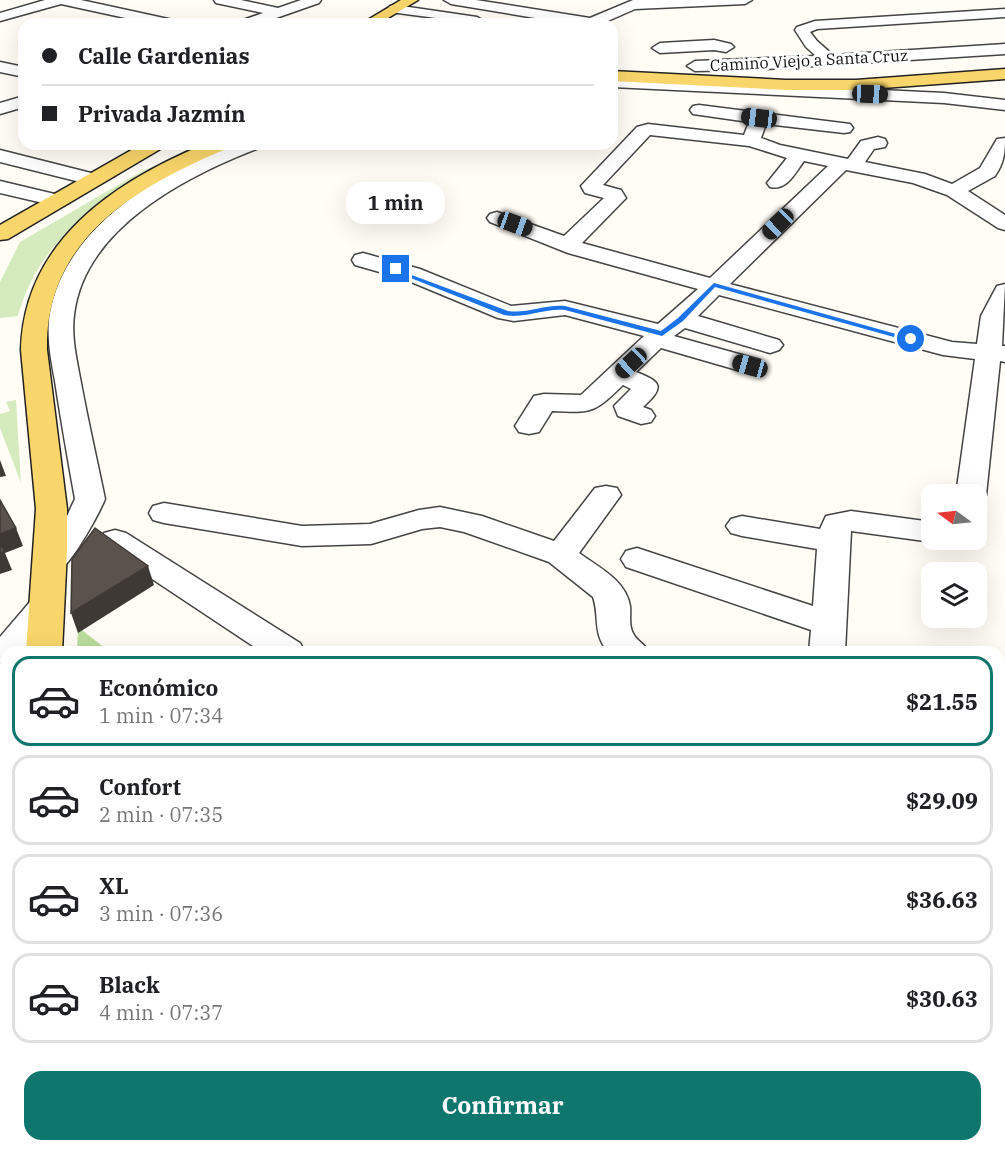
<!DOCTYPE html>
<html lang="es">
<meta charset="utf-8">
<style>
:root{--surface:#fff;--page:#f6f6f6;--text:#202124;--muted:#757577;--line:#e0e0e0;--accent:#0f766e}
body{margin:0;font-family:"IBM Plex Serif",serif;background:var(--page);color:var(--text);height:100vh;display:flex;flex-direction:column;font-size:22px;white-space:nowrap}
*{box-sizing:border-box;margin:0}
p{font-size:20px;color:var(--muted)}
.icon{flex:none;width:33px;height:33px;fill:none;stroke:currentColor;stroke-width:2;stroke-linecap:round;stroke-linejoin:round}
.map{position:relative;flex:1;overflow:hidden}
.details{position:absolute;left:0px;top:646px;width:1005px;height:506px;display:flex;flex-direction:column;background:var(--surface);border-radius:18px 18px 0 0;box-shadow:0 6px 24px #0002}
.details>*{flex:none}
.guide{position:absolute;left:18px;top:18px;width:600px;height:132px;border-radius:18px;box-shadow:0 6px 24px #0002;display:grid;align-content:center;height:132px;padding:0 24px;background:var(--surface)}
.needle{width:39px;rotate:285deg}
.fabs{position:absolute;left:921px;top:484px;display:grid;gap:12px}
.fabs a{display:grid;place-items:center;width:66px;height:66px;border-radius:12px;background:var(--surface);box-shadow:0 6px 24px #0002;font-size:30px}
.end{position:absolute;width:27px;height:27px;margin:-14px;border:8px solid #1a73e8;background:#fff;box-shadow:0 0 0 3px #fff}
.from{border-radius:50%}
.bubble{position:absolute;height:42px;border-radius:18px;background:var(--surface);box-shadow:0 6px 24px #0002;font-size:20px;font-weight:800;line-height:42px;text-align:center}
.car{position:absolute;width:18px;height:36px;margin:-18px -9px;border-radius:8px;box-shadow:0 0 4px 2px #0007;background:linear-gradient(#222 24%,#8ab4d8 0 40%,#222 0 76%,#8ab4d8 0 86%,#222 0)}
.guide b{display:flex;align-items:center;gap:21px;height:57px;font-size:22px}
.guide b+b{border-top:2px solid var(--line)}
.guide i{width:15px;height:15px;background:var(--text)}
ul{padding:10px 0 0;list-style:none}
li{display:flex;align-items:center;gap:18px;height:90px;margin:0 12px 9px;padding:0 12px;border:3px solid var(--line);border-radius:18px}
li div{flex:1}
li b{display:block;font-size:22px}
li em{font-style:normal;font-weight:800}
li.active{border-color:var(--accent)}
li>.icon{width:54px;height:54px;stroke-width:1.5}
.action{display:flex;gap:12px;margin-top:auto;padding:12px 24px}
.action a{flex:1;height:69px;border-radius:18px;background:var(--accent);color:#fff;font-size:24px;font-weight:800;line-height:69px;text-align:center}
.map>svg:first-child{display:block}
.green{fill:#d5ebbd}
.forest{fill:#b9dc9c}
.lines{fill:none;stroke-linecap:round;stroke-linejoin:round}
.minor-casing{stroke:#444;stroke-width:3}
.major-casing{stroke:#222;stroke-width:3}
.minor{fill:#fff;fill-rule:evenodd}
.major{fill:#f9d66b;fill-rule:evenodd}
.shaded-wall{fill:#3f3936}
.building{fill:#5a524d;stroke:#3f3936;stroke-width:1.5}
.route{fill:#1a73e8}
.labels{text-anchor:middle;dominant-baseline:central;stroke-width:6;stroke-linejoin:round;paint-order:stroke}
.far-street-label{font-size:16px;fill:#111;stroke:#fff}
</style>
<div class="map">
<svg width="1005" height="1151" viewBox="0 0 1005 1151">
<rect width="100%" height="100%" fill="#fffdf5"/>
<!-- green -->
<g class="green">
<path d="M200 144H208C129 185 43 222 18 316L0 318V282L20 242 135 175Z"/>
<polygon points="16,400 21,483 0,428 0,414 10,411 6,402"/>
</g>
<!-- forest -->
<polygon class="forest" points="78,627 110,652 77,652"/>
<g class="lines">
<defs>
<g id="minor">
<polygon points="45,0 81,0 173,20 180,24 153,24 61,4 0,21 0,13"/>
<polygon points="214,0 241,0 278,8 301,0 321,0 319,3 259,24 238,24 240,21 263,13 216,3"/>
<polygon points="444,0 476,0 590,18 633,0 752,0 745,4 635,9 601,24 571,24 451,4"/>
<polygon points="395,5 477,17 484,21 482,24 390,12 388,9 390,6"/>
<polygon points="1005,9 1005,17 817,29 810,32 817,41 833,55 1005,44 1005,54 749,70 695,71 687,66 695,61 816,56 806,47 795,30 797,27 815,21"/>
<polygon points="714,40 731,44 734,47 726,52 714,50 660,53 652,48 660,43"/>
<polygon points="0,62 24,67 24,77 0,72"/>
<polygon points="612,77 944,93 1005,100 1005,110 944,103 612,87"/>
<polygon points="24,96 24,107 0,114 0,103"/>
<path d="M699 105 850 124 853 128 850 132 844 133 766 124 761 138 780 145 848 159 861 141 878 137 885 139 887 143 885 147 874 149 865 162 925 174 952 184 980 168 997 139 1005 138C1005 153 1004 163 995 176L968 191 1005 215V230L998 228 947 195 913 183 846 170 730 284 952 342 977 344 981 316 997 286 1005 284 1002 346H1005V362L1000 361 986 495 982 502 976 503V495H956L975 359 943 355 719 295 698 316 779 340 783 345 779 350 770 353 685 328 674 336 760 360 764 366 760 372 751 374 661 348 636 372C662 382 665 387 643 407L651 410 655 416 651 422 641 424 618 416 614 406 631 389 623 385C594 413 593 413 552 411L539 432 529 434 519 432 515 426 534 396 544 394 581 395 644 336 565 315 514 321 498 318 404 279 355 265 352 260 355 255 363 253 420 269 511 306 565 301 658 324 698 289 568 253 490 222 487 218 490 214 497 212 564 236 604 198 585 193 581 186 637 127 648 124 744 135 749 122 693 114 690 110 693 106ZM650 135 749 146 787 158 767 183 770 187C787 191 795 173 804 161L828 166 710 278 582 243 626 198 621 190 603 185Z"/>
<path d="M235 144H261L259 148C186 176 84 228 74 315 71 337 77 361 81 383 88 421 97 460 105 499 99 514 74 559 62 568 55 573 46 571 39 569L34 561 67 516 75 499C68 460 61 421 55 381 51 360 46 335 50 313 66 226 159 173 235 144Z"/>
<polygon points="0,150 99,175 102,179 99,183 92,185 0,162"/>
<polygon points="0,181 63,196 66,200 63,204 56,206 0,193"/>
<path d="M606 486 617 488 621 495 579 553C598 567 626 580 630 606 631 616 628 626 634 635 638 642 645 644 649 652H608C592 632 600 618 593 597L549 562 464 532 440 527 422 529 371 544 302 546 164 523 153 520 149 513 153 506 164 503 302 526 370 524 419 510 440 507 482 516 554 541 595 488Z"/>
<polygon points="851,511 932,522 932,540 940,540 932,542 851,531 845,652 809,652 811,630 626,567 621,559 626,551 637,548 813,606 817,549 742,536 731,533 726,526 731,519 742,516 820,529 826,516"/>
<polygon points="115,530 126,533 300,643 305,652 262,652 104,547 99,540 104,533"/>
<polygon points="47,592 59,596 64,604 27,652 6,652 6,664 0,662 0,637 35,596"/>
<polygon points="999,893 1005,894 1005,934 999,933"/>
<polygon points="21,1146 127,1146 125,1151 23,1151"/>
<polygon points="467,1146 519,1146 517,1151 465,1151"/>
<rect x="769" y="1146" width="52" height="5"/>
</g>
<g id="major">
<polygon points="401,0 418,0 378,24 361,24"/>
<polygon points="1005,69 1005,79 856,90 786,90 612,81 612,71 786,80 856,80"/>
<polygon points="142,144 164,144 162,148 8,239 0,240 0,225"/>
<path d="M205 144H230L228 148C136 187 45 238 47 350L67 509V550L62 652H26L36 509 21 350C24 241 114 182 205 144Z"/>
<polygon points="6,1122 6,1146 37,1146 36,1151 0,1151 0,1124"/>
</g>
</defs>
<!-- minor casing -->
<use href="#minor" class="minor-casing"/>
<!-- major casing -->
<use href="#major" class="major-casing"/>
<!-- minor -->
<use href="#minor" class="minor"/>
<!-- major -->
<use href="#major" class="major"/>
</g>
<!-- shaded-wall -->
<g class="shaded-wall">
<polygon points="0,460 6,476 0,477"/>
<polygon points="16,528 23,546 5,553 12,570 0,574 0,534"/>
<polygon points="148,566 154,585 78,633 71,613"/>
</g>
<!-- building -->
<g class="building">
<polygon points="0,500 16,528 0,534"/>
<polygon points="95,528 148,566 71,613 72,559"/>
<polygon points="0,544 5,551 0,553"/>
</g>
<!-- route -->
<path class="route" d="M393 268 508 311C527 314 545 304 565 306L661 331 678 318 714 283 914 339 908 341 715 287 683 321 662 336 565 310C544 308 525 319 504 315L393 271Z"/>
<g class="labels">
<!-- far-street labels -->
<g class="far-street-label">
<text transform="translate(809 60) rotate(-3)">Camino Viejo a Santa Cruz</text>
</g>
</g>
</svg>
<div class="fabs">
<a><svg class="needle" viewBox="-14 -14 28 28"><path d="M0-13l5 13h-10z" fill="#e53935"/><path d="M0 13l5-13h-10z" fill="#757577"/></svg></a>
<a><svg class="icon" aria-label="layers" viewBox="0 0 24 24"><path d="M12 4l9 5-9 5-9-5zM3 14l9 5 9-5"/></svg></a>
</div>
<i class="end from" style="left:911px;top:339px"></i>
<i class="end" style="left:396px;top:269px"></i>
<div class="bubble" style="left:346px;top:182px;width:99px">1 min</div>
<i class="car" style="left:870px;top:94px;rotate:92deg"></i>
<i class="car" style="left:759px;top:118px;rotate:277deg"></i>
<i class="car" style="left:515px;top:224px;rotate:110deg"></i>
<i class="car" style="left:778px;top:224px;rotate:226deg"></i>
<i class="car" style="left:631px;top:363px;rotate:227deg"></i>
<i class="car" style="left:750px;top:366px;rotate:286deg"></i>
<div class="guide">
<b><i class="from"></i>Calle Gardenias</b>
<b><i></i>Privada Jazmín</b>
</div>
<section class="details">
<ul>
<li class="active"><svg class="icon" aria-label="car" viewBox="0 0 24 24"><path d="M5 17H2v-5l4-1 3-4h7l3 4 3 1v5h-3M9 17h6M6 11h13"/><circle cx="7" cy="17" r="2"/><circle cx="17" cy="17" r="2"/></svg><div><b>Económico</b><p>1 min · 07:34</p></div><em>$21.55</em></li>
<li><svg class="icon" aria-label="car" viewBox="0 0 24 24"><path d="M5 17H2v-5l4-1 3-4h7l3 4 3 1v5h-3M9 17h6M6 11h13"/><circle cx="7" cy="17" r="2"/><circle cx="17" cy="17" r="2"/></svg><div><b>Confort</b><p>2 min · 07:35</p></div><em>$29.09</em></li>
<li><svg class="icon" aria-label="car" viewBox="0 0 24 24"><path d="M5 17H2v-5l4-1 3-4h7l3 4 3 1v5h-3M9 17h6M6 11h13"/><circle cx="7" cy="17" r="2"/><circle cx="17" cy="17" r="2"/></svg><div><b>XL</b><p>3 min · 07:36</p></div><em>$36.63</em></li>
<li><svg class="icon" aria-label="car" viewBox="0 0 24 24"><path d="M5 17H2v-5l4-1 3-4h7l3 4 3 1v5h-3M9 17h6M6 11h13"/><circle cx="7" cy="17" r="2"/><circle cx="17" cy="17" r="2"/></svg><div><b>Black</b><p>4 min · 07:37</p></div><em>$30.63</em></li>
</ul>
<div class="action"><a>Confirmar</a></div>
</section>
</div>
